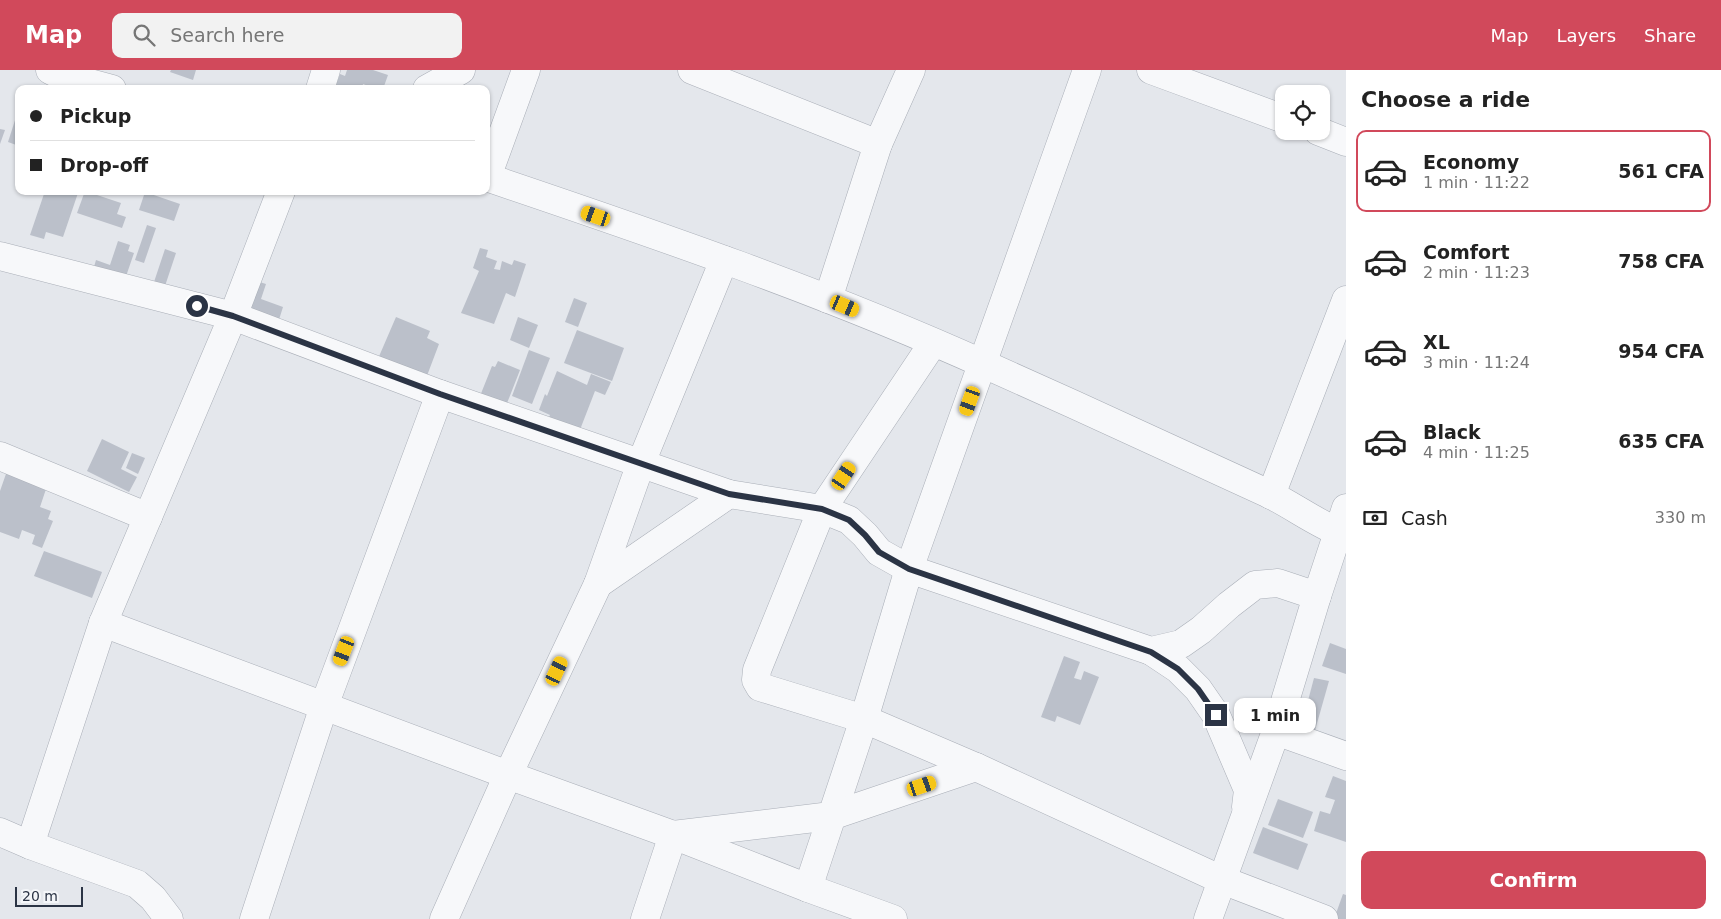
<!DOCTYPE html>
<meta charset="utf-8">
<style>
:root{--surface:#fff;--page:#f2f2f2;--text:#222;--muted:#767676;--line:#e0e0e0;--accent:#d1495b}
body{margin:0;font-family:"DejaVu Sans",sans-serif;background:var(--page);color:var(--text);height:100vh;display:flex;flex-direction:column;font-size:19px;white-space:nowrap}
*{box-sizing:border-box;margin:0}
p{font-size:16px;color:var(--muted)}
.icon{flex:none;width:28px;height:28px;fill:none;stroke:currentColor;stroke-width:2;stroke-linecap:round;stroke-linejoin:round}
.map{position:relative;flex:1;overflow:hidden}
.panel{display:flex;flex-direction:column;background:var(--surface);width:375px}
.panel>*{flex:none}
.banner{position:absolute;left:15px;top:15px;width:475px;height:110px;border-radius:10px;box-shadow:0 1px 4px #0004;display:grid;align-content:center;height:110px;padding:0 15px;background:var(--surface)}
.tools{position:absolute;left:1275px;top:15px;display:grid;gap:10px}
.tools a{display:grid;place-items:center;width:55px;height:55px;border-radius:10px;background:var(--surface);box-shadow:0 1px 4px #0004;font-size:25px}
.scale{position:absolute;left:15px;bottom:12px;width:68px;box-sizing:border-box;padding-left:5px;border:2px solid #2b3445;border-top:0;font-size:14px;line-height:18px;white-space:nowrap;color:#2b3445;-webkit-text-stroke:4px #f4f6f9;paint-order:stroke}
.end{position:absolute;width:22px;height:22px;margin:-11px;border:6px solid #2b3445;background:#fff;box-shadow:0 0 0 2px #fff}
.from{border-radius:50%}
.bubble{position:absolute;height:35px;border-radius:10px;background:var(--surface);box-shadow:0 1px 4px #0004;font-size:16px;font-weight:600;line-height:35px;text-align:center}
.car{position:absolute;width:15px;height:30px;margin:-15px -8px;border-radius:6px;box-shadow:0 0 4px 1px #0007;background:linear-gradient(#f5c518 24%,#345 0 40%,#f5c518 0 76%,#345 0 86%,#f5c518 0)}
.banner b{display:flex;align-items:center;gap:18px;height:48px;font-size:19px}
.banner b+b{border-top:1px solid var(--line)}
.banner i{width:12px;height:12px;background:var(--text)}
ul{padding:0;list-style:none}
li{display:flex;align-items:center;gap:15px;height:82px;margin:0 10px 8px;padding:0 5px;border:2px solid transparent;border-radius:10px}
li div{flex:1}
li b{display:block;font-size:19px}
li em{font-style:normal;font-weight:600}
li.selected{border-color:var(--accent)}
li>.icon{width:45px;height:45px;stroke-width:1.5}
h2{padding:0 15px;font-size:22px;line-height:60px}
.pay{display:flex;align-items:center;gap:12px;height:55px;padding:0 15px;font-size:19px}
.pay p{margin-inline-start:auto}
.cta{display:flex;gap:10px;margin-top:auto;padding:10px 15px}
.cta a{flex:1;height:58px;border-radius:10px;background:var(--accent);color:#fff;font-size:20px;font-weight:600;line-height:58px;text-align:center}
header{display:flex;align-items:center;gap:30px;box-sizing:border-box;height:70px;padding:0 25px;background:var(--accent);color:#fff}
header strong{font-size:24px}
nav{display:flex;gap:28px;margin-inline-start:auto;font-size:18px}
.search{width:350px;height:45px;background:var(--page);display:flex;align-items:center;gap:12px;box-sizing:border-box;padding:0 18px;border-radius:10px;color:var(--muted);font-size:19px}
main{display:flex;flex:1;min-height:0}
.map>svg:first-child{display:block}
.building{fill:#bbc0ca}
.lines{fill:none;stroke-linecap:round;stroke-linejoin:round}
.minor-casing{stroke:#a9aeb7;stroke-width:29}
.minor{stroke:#f7f8fa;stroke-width:28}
.route{stroke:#2b3445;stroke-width:6}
</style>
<header>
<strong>Map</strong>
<div class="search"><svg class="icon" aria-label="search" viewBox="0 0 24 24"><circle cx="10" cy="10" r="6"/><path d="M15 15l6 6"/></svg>Search here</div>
<nav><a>Map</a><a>Layers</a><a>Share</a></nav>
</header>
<main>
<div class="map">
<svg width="1346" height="849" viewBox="0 0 1346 849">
<rect width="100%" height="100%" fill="#e4e7ec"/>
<!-- building -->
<g class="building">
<polygon points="171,0 196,0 193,10 170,2"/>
<polygon points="347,0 373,0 388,5 383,19 376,19 363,14 362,19 335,18 340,4 345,6"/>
<polygon points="18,41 19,42 19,76 8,72"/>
<polygon points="0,59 5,60 0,74"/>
<polygon points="45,121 74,121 78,123 63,167 46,162 44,169 30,165"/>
<polygon points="85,121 121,133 117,144 126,147 122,158 77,143"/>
<polygon points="145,122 180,134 174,151 139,140"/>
<polygon points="147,155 156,158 144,193 135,190"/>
<polygon points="118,171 130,175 128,181 134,183 123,215 92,204 96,190 110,195"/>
<polygon points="480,178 488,180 486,187 497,191 494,199 500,200 502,191 512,195 514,190 526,194 515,227 506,223 494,254 461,243 479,201 473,198"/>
<polygon points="165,179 176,183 161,228 150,224"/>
<polygon points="241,206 266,214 261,229 283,237 277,256 230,240"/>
<polygon points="574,228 587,233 578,257 565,252"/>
<polygon points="396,247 430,261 427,268 439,274 425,311 374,298"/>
<polygon points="518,247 538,255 529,278 510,270"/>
<polygon points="577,260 624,278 612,311 564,293"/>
<polygon points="529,280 550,288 532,334 512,326"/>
<polygon points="498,291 520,300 502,346 476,336 492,296 495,297"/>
<polygon points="557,301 587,315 591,304 611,312 605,325 595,321 576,370 544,358 550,345 539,340 545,324 547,326"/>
<polygon points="102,369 129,382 121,399 137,407 129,422 87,401"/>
<polygon points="132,383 145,388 138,404 126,398"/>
<polygon points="7,401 28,409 27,412 46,419 40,437 51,441 48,449 53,451 42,478 32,474 35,465 22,460 19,469 0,462 0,421"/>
<polygon points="44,481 102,502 92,528 34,506"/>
<polygon points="1330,573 1346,579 1346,604 1322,596"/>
<polygon points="1064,586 1080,592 1074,608 1081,610 1084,601 1099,607 1080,655 1057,646 1055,652 1041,647"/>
<polygon points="1314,608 1329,611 1314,664 1300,661"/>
<polygon points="1333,706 1346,711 1346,772 1314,761 1320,741 1330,744 1335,730 1325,727"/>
<polygon points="1278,729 1313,742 1303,768 1268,755"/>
<polygon points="1263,757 1308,774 1298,800 1253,783"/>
<polygon points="1343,824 1346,825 1346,849 1334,849"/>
</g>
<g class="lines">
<defs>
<g id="minor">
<polyline points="50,0 60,5 112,19"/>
<polyline points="692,0 878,74"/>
<polyline points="1151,0 1284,49"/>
<polyline points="320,19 326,0"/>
<polyline points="427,19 461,0"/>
<polyline points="1318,61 1346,72"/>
<path d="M486 107C655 164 824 222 986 295 1080 337 1174 380 1267 423 1294 436 1318 455 1346 465"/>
<polyline points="487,107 526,0"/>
<polyline points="0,186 233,246 440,324 729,424 822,439 849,450 865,465 879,482 909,499 1151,581 1181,574 1201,560 1229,535 1255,515 1278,513 1317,526"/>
<polyline points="828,229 878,74 911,0"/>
<polyline points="933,273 822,439 757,600 756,610 760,617 864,649 976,697"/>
<polyline points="0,386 148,447"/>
<polyline points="1271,425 1346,230"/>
<polyline points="598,514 729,424"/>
<polyline points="103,553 508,705 673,765 808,818 893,849"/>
<polyline points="1151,581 1178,599 1198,619 1216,645 1248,720 1246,737"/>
<polyline points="1276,661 1346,686"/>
<polyline points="0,762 30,775 137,814 153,828 169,849"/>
<polyline points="30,775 103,553 233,246 281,121"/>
<polyline points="808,818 864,649 909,499 1087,0"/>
<polyline points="254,849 324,636 440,324"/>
<polyline points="444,849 508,705 598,514 641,393 724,190"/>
<polyline points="645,849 673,765 831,746 976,697 1222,810 1324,849"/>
<polyline points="1208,849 1276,661 1317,526 1346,438"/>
</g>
</defs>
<!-- minor casing -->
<use href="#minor" class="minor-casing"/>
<!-- minor -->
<use href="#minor" class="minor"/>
</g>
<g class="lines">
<!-- route -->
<polyline class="route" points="197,236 233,246 440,324 729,424 822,439 849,450 865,465 879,482 909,499 1151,582 1178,599 1198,619 1216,645"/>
</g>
</svg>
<div class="tools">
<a><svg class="icon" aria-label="locate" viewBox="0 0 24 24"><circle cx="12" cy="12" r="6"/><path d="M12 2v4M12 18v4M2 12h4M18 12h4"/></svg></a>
</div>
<div class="scale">20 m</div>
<i class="end from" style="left:197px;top:236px"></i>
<i class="end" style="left:1216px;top:645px"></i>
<div class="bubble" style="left:1234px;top:628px;width:82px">1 min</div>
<i class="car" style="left:596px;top:146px;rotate:289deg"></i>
<i class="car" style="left:845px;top:236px;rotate:113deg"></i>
<i class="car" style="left:970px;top:331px;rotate:200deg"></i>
<i class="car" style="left:844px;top:406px;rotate:34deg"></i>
<i class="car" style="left:344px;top:581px;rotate:201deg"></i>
<i class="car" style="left:557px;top:601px;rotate:25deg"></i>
<i class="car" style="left:922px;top:716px;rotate:71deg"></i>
<div class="banner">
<b><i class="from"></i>Pickup</b>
<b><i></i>Drop-off</b>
</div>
</div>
<section class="panel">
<h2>Choose a ride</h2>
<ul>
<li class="selected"><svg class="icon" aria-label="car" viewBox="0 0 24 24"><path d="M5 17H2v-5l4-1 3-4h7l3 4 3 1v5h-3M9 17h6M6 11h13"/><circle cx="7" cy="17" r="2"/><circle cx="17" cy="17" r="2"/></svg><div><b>Economy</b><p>1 min · 11:22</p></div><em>561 CFA</em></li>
<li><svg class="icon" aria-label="car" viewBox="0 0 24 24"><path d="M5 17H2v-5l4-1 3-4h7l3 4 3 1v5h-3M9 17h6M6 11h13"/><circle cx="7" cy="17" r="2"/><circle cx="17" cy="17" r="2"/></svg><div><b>Comfort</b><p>2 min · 11:23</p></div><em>758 CFA</em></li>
<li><svg class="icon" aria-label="car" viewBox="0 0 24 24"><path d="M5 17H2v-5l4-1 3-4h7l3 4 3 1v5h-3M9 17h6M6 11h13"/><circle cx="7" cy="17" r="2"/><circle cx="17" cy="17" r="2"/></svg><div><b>XL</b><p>3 min · 11:24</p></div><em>954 CFA</em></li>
<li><svg class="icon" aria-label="car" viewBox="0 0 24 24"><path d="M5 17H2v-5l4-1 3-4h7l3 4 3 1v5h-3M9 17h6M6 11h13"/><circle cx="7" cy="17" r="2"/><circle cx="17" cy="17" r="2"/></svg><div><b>Black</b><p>4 min · 11:25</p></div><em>635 CFA</em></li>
</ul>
<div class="pay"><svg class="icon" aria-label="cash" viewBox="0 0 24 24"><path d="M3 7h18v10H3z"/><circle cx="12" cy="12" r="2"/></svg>Cash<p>330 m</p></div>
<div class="cta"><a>Confirm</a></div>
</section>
</main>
